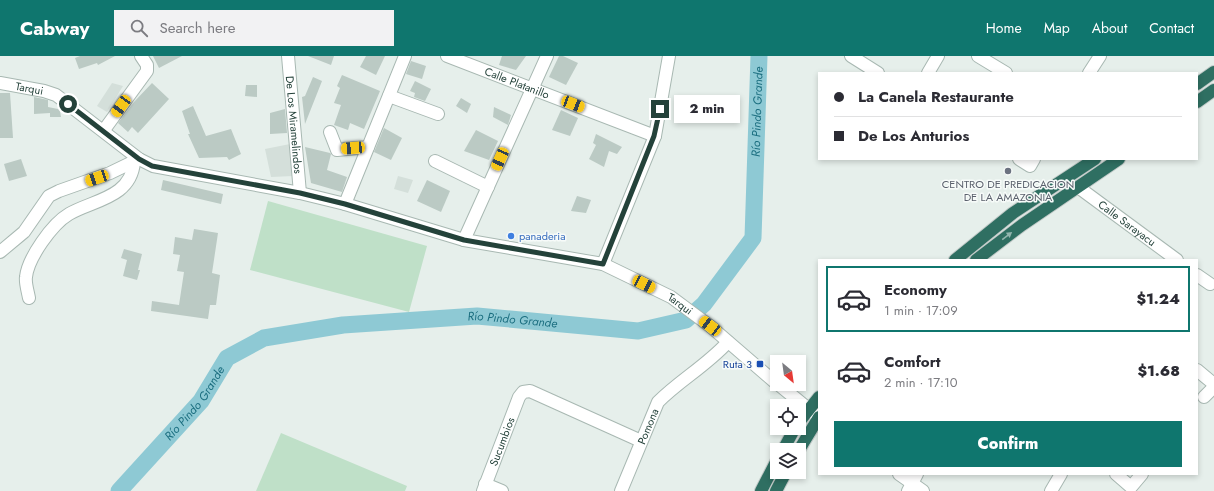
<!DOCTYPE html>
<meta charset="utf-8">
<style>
:root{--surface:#fff;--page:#f2f2f3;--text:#2b2b33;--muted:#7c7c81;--line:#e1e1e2;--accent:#0f766e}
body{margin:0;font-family:Jost,sans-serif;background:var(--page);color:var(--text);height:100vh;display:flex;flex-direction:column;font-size:15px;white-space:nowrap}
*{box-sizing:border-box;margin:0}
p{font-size:13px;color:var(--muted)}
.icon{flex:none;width:22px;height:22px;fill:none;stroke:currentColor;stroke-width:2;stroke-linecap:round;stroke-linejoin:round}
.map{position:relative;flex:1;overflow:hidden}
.side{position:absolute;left:818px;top:203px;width:380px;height:216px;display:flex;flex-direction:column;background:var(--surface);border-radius:0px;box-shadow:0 2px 6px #0003}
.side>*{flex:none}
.hud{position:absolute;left:818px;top:16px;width:380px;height:88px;border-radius:0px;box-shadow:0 2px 6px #0003;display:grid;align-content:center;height:88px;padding:0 16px;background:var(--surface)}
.needle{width:26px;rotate:151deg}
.fabs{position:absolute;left:770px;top:299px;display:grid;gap:8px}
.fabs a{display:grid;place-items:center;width:36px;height:36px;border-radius:0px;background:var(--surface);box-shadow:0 2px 6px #0003;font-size:20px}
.end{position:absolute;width:18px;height:18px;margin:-9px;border:5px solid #24423a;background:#fff;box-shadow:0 0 0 2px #fff}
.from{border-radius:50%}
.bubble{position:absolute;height:28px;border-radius:0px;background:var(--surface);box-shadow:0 2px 6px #0003;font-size:13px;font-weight:800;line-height:28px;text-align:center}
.car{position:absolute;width:12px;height:24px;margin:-12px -6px;border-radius:5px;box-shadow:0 0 3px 1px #0007;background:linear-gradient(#f5c518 24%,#345 0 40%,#f5c518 0 76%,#345 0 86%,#f5c518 0)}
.hud b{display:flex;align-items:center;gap:14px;height:38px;font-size:15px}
.hud b+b{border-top:1px solid var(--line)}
.hud i{width:10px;height:10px;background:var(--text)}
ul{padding:7px 0 0;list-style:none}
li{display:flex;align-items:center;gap:12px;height:66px;margin:0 8px 6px;padding:0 8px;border:2px solid transparent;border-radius:0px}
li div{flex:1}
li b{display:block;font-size:15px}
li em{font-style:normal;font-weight:800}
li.on{border-color:var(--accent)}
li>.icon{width:36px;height:36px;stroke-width:1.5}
.cta{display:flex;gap:8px;margin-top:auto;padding:8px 16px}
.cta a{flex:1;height:46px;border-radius:0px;background:var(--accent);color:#fff;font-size:16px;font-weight:800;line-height:46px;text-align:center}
header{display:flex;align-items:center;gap:24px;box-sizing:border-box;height:56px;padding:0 20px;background:var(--accent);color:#fff}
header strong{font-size:19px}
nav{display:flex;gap:22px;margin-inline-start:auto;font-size:14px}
.search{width:280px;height:36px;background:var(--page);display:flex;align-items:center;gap:10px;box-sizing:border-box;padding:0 14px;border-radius:0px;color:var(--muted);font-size:15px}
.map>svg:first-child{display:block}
.built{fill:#d4dfda}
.green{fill:#bfe0c8}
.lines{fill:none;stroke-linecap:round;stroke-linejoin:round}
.river{stroke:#8ec9d4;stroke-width:17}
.building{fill:#bbcac4}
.minor-casing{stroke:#a8b8b2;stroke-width:14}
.highway-casing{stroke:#c2cac8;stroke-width:14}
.minor{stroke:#fff;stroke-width:12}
.highway{stroke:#2f6f62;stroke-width:12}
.oneway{fill:#93b5ae}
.route{stroke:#24423a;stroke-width:5}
.worship-dot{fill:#6b7280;stroke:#f7fbf9;stroke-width:1.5}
.shop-dot{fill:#3f7fe0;stroke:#f7fbf9;stroke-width:1.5}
.transit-dot{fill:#1a4fb4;stroke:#f7fbf9;stroke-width:1.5}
.labels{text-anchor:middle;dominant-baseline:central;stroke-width:3;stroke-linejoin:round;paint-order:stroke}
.street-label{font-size:11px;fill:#24423a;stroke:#f7fbf9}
.worship-label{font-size:11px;fill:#5b616d;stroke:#f7fbf9}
.shop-label{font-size:11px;fill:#366cbe;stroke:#f7fbf9;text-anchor:start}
.transit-label{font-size:11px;fill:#164399;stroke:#f7fbf9;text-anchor:end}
.water-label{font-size:12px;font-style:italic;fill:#1c6f80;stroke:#f7fbf9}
</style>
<header>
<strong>Cabway</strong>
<div class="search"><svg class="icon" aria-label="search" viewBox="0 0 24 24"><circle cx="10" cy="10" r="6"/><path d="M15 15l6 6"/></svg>Search here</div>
<nav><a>Home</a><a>Map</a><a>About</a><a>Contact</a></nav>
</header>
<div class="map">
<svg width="1214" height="435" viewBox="0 0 1214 435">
<rect width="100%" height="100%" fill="#e6efeb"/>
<!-- built -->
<g class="built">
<polygon points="112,27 123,30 107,56 97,50"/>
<polygon points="290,88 293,120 271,121 265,93"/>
<polygon points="398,120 413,124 408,137 394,133"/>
</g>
<!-- green -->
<g class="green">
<polygon points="268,145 427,190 409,256 250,214"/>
<polygon points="281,377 407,430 405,435 256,435"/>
</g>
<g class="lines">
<!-- river -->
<path class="river" id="s1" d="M119 435 201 345 227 302 264 282 343 269 477 260 638 275 686 264 704 248 753 182 759 0"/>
</g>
<!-- building -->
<g class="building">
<polygon points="80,0 115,0 98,9 97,7 79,13 75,2"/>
<polygon points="153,0 182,0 159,12"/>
<polygon points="308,0 334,0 331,9"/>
<polygon points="366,0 385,0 376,19 360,11"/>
<polygon points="502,0 526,0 516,14 499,9"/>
<polygon points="559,0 563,0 578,7 566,29 549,21"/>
<polygon points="411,5 426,10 422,23 406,18"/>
<polygon points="342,19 380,35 364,73 350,67 348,74 334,69 341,49 334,47 340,32 337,30"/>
<polygon points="313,21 322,25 305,68 302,41 305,40"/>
<polygon points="415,25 431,33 425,45 414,41 415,37 410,35"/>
<polygon points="152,27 169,43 138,77 132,71 128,76 118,67 134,46"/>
<polygon points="246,29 257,29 257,41 245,40"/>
<polygon points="0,37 10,37 13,82 0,82"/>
<polygon points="34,41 48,44 48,51 63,54 60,55 61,61 50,61 50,57 34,58"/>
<polygon points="461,42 471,48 467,57 456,50"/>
<polygon points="193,50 206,80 231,73 241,98 229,104 227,101 199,102 188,78 190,78 182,55"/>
<polygon points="494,51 511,59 508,69 493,61"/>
<polygon points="285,53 287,77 270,78 270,57"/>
<polygon points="561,54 578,62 570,80 552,74"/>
<polygon points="384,72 402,82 391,104 374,96"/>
<polygon points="476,74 498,85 489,104 464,95"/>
<polygon points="596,78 622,91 617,98 609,95 604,111 589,103 596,89 593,87"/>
<polygon points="305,91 330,97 331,98 327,114 347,121 342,136 311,127"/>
<polygon points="21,103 27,120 9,125 4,108"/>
<polygon points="163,124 223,138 221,148 161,134"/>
<polygon points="427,124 450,135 441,156 417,145"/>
<polygon points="577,140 591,144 586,157 571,155"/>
<polygon points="194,173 218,177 212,217 220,219 216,249 210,249 208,263 151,255 152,245 179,249 184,216 177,215 180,199 173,198 175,181 192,184"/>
<polygon points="124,193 142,198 138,214 140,214 137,224 123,220 127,204 121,202"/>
</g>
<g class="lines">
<defs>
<g id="minor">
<path id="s2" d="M288 0 300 137"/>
<path id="s3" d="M447 0 655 80"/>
<polyline points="851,0 878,17"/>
<polyline points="978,0 1006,17"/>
<polyline points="928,17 938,0"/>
<polyline points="1089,17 1100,0"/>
<path id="s4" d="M0 27 44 35 56 39 139 103 153 110 300 137 345 148 464 184 603 208 671 241 710 270 777 328"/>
<polyline points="389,40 438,58"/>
<polyline points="104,74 147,15 147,9 141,0"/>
<polyline points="330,76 337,94 368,91"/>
<polyline points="1019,103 1030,110 1034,103"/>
<polyline points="435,105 488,131"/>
<path id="s5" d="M1078 131 1177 204"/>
<polyline points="345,148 405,0"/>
<polyline points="464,184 547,0"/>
<polyline points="0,196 24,176 49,140 59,135 110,117 139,103"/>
<polyline points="603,208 655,80 669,0"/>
<polyline points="1197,219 1210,228"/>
<path d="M29 242C28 236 25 227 26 221 28 202 52 168 69 158 93 144 131 142 134 106"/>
<polyline points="1197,314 1214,328"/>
<polyline points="778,328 817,360"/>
<polyline points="1204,341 1214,331"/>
<polyline points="899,418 923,435"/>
<polyline points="1116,418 1131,431 1142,418"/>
<polyline points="485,428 502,435"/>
<path id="s6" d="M483 435 519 341 523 336 530 335 641 385"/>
<path id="s7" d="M621 435 658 346C680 324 706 310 728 286"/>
<polyline points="908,435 917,418"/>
<polyline points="1051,435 1061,418"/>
</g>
<g id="highway">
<polyline points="1197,28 1214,16"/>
<polyline points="1197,46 1214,34"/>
<polyline points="955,204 1013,157 1095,103"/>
<polyline points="976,204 1022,169 1119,103"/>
<polyline points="799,366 819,341"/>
<polyline points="783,394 795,372"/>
<polyline points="799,394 819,361"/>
<polyline points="761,435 777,404"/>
<polyline points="776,435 786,416"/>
</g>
</defs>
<!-- minor casing -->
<use href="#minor" class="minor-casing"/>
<!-- highway casing -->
<use href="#highway" class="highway-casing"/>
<!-- minor -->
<use href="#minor" class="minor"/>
<!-- highway -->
<use href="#highway" class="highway"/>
</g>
<!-- one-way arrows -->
<defs><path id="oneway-solid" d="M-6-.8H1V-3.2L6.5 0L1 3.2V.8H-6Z"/></defs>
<use class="oneway" href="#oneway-solid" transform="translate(1007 180) rotate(-37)"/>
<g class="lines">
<!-- route -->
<polyline class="route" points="68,48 139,103 152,110 300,137 345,148 464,184 603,208 654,80 660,53"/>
</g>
<!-- markers -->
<circle class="worship-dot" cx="1008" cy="115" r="4"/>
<circle class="shop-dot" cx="511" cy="180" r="4"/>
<rect class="transit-dot" x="756" y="304" width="8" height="8" rx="2"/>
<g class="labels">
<!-- street labels -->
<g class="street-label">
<text stroke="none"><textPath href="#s3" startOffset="75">Calle Platanillo</textPath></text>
<text stroke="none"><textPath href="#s4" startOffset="30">Tarqui</textPath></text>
<text stroke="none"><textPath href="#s2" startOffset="69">De Los Miramelindos</textPath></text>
<text stroke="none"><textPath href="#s5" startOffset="61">Calle Sarayacu</textPath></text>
<text stroke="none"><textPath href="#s4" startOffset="726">Tarqui</textPath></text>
<text stroke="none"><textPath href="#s7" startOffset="70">Pomona</textPath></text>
<text stroke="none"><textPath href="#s6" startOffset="53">Sucumbios</textPath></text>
</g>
<!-- worship labels -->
<g class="worship-label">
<text x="1008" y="128">CENTRO DE PREDICACION<tspan x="1008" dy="13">DE LA AMAZONIA</tspan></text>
</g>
<!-- shop labels -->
<g class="shop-label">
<text x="519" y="180">panaderia</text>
</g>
<!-- transit labels -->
<g class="transit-label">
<text x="752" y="308">Ruta 3</text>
</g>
<!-- water labels -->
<g class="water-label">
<text stroke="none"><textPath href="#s1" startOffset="872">Río Pindo Grande</textPath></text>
<text stroke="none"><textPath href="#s1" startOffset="464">Río Pindo Grande</textPath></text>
<text stroke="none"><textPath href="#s1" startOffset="116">Río Pindo Grande</textPath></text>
</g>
</g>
</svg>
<div class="fabs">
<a><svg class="needle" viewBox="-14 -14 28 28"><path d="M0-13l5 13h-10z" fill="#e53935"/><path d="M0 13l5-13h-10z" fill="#7c7c81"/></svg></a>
<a><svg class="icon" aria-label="locate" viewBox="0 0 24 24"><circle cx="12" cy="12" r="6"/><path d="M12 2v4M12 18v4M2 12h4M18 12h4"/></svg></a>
<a><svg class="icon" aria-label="layers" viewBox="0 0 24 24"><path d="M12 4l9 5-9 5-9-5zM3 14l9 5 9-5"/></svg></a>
</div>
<i class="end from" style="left:68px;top:48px"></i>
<i class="end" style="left:660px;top:53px"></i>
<div class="bubble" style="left:674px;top:39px;width:66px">2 min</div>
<i class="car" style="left:573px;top:48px;rotate:111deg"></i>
<i class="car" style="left:121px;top:50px;rotate:216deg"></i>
<i class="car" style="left:353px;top:92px;rotate:266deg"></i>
<i class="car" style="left:500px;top:103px;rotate:204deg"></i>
<i class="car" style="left:97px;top:122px;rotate:251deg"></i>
<i class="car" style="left:644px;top:228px;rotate:116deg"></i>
<i class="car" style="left:710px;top:270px;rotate:307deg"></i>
<div class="hud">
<b><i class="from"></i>La Canela Restaurante</b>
<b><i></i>De Los Anturios</b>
</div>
<section class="side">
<ul>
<li class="on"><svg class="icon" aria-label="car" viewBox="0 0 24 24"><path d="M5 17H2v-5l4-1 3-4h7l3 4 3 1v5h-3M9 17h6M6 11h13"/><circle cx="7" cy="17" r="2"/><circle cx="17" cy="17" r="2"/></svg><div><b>Economy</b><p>1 min · 17:09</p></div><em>$1.24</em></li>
<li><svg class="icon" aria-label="car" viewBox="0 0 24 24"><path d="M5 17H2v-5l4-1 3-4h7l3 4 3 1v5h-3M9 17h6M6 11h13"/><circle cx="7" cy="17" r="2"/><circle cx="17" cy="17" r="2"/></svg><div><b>Comfort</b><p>2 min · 17:10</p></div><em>$1.68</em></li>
</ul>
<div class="cta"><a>Confirm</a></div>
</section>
</div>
